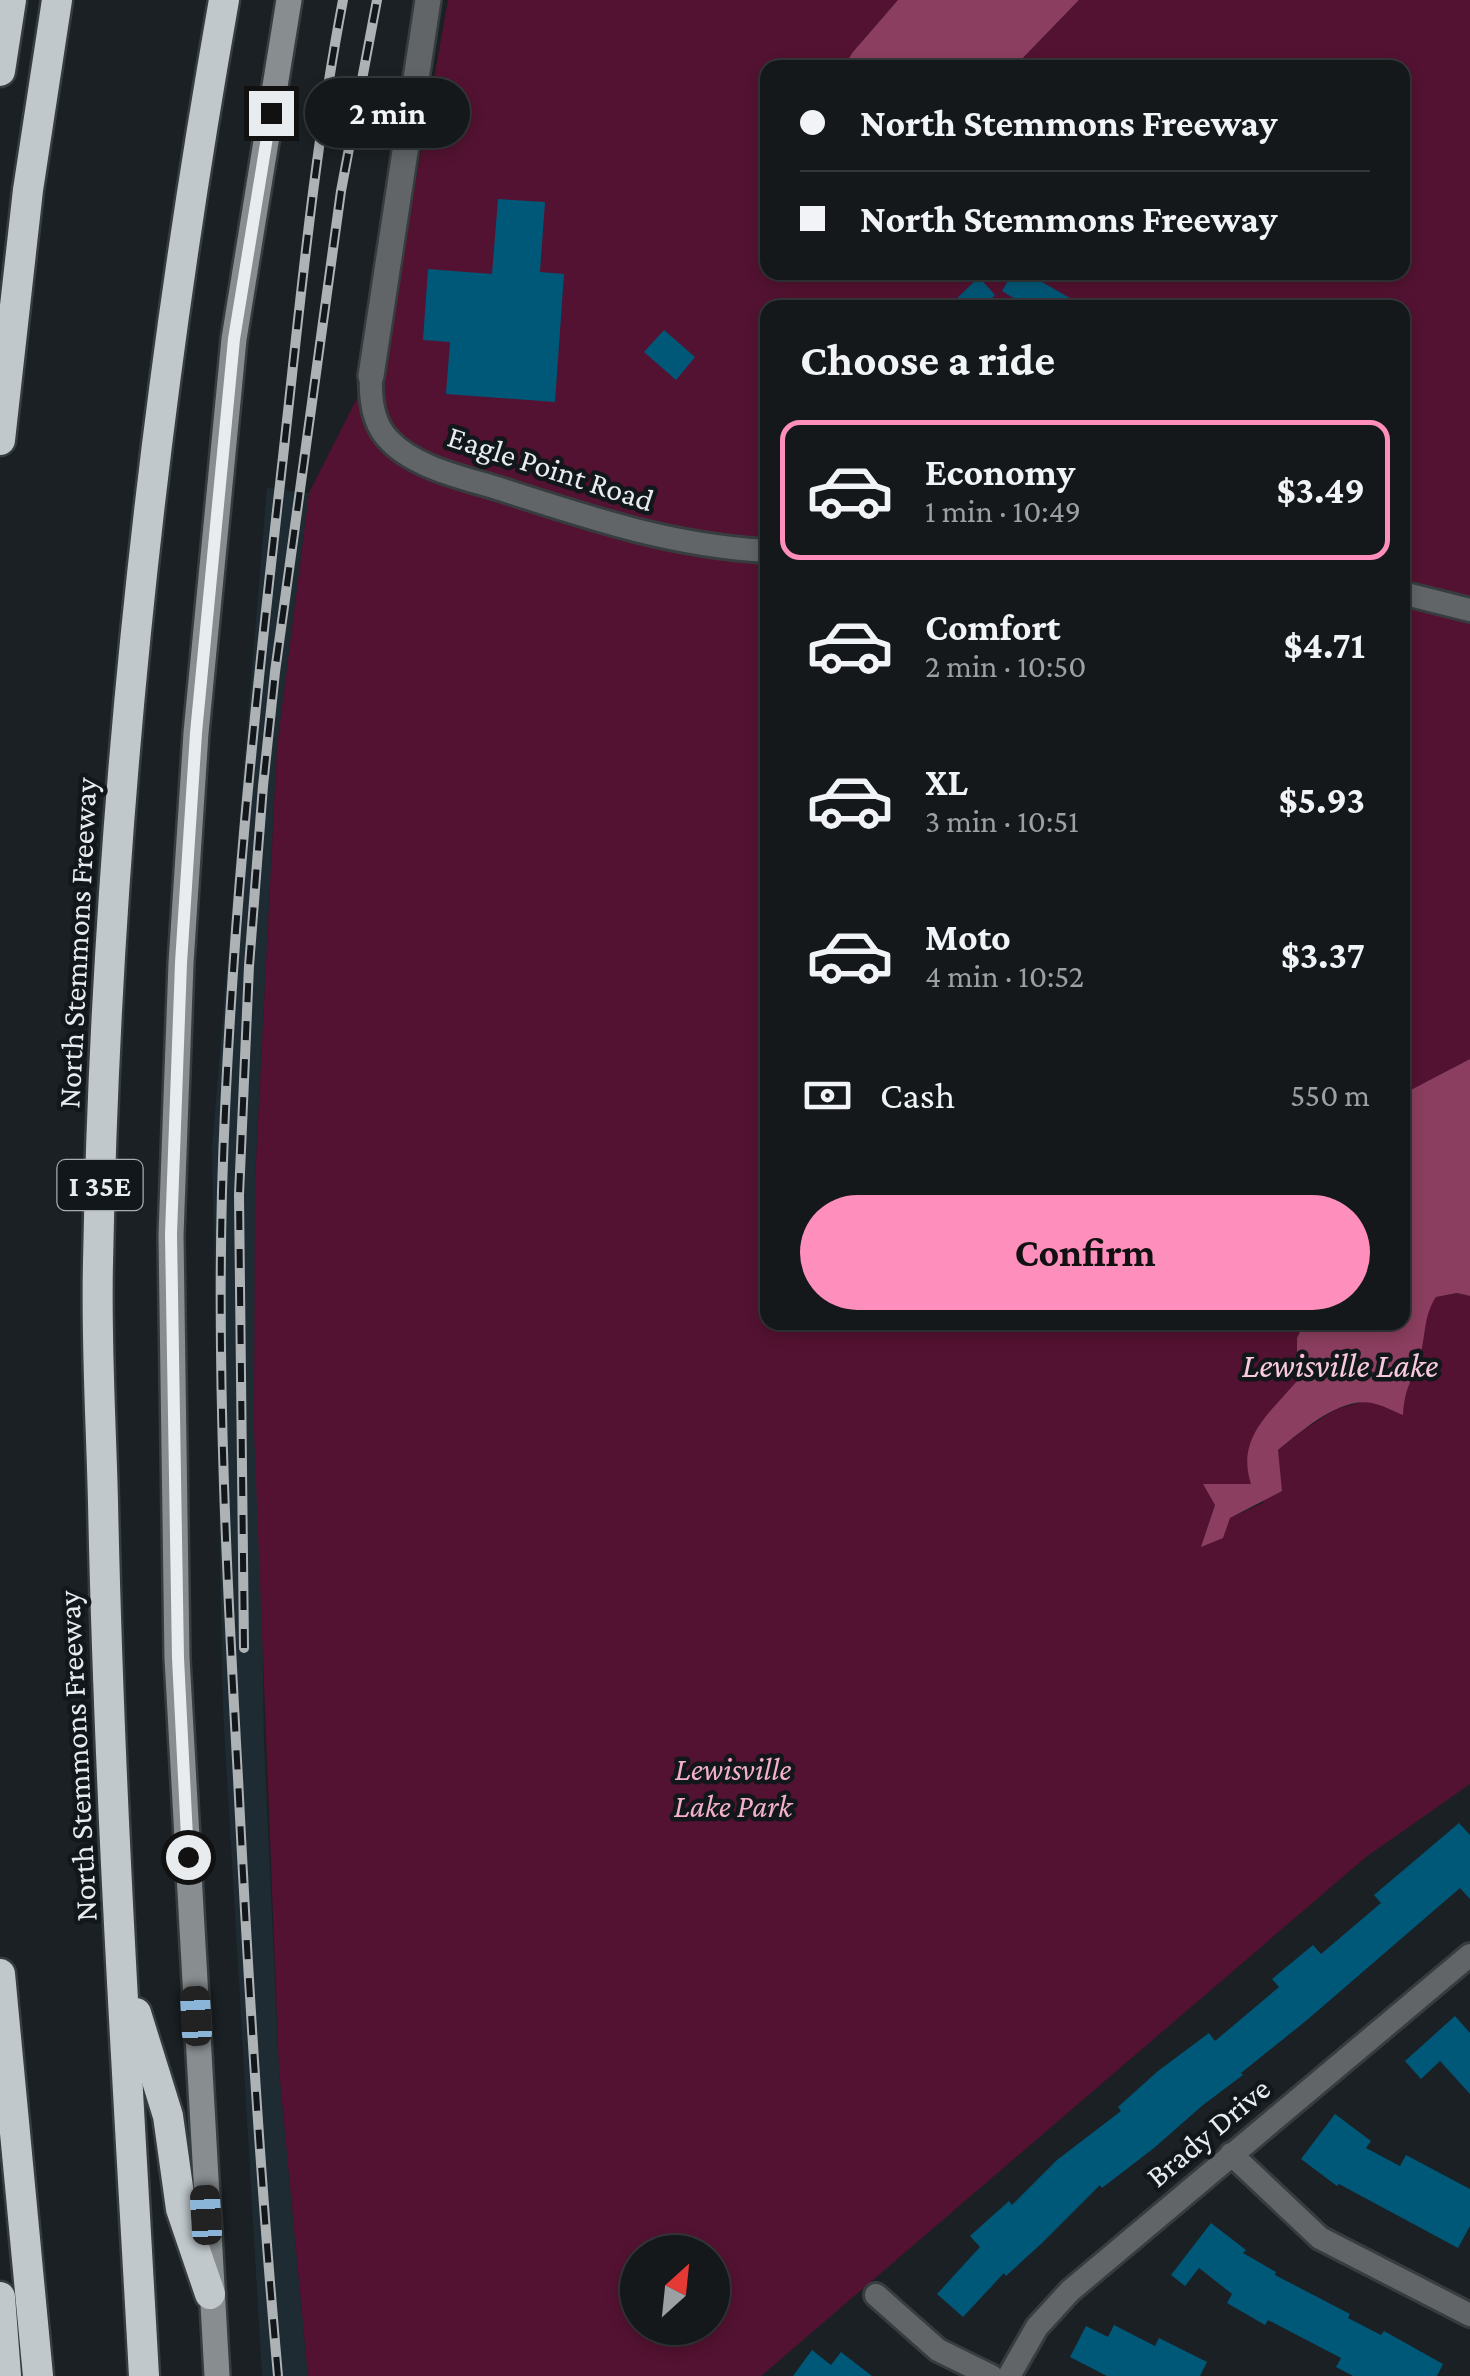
<!DOCTYPE html>
<meta charset="utf-8">
<style>
:root{--surface:#14181a;--page:#1d2123;--text:#f1f3f6;--muted:#9da0a2;--line:#333739;--accent:#fe8ebb}
body{margin:0;font-family:"Crimson Pro",serif;background:var(--page);color:var(--text);height:100vh;display:flex;flex-direction:column;font-size:38px;white-space:nowrap}
*{box-sizing:border-box;margin:0}
p{font-size:32px;color:var(--muted)}
.icon{flex:none;width:55px;height:55px;fill:none;stroke:currentColor;stroke-width:2;stroke-linecap:round;stroke-linejoin:round}
.map{position:relative;flex:1;overflow:hidden}
.panel{position:absolute;left:760px;top:300px;width:650px;height:1030px;display:flex;flex-direction:column;background:var(--surface);border-radius:20px;box-shadow:0 5px 15px #0003,0 0 0 2px var(--line)}
.panel>*{flex:none}
.hud{position:absolute;left:760px;top:60px;width:650px;height:220px;border-radius:20px;box-shadow:0 5px 15px #0003,0 0 0 2px var(--line);display:grid;align-content:center;height:220px;padding:0 40px;background:var(--surface)}
.needle{width:65px;rotate:27deg}
.tools{position:absolute;left:620px;top:2235px;display:grid;gap:20px}
.tools a{display:grid;place-items:center;width:110px;height:110px;border-radius:50%;background:var(--surface);box-shadow:0 5px 15px #0003,0 0 0 2px var(--line);font-size:50px}
.end{position:absolute;width:45px;height:45px;margin:-22px;border:12px solid #e8ecee;background:#111;box-shadow:0 0 0 5px #111}
.from{border-radius:50%}
.bubble{position:absolute;height:70px;border-radius:35px;background:var(--surface);box-shadow:0 5px 15px #0003,0 0 0 2px var(--line);font-size:32px;font-weight:700;line-height:70px;text-align:center}
.car{position:absolute;width:30px;height:60px;margin:-30px -15px;border-radius:12px;box-shadow:0 0 8px 2px #0007;background:linear-gradient(#222 24%,#8ab4d8 0 40%,#222 0 76%,#8ab4d8 0 86%,#222 0)}
.hud b{display:flex;align-items:center;gap:35px;height:95px;font-size:38px}
.hud b+b{border-top:2px solid var(--line)}
.hud i{width:25px;height:25px;background:var(--text)}
ul{padding:0;list-style:none}
li{display:flex;align-items:center;gap:30px;height:140px;margin:0 20px 15px;padding:0 20px;border:5px solid transparent;border-radius:20px}
li div{flex:1}
li b{display:block;font-size:38px}
li em{font-style:normal;font-weight:700}
li.current{border-color:var(--accent)}
li>.icon{width:90px;height:90px;stroke-width:1.5}
h2{padding:0 40px;font-size:45px;line-height:120px}
.pay{display:flex;align-items:center;gap:25px;height:110px;padding:0 40px;font-size:38px}
.pay p{margin-inline-start:auto}
.action{display:flex;gap:20px;margin-top:auto;padding:20px 40px}
.action a{flex:1;height:115px;border-radius:60px;background:var(--accent);color:#111;font-size:40px;font-weight:700;line-height:115px;text-align:center}
.map>svg:first-child{display:block}
.built{fill:#1f2b32}
.green{fill:#531231;fill-rule:evenodd}
.water{fill:#8b3e5f}
.building{fill:#005878}
.lines{fill:none;stroke-linecap:round;stroke-linejoin:round}
.minor-casing{stroke:#373d3f;stroke-width:28}
.tertiary-casing{stroke:#373d3f;stroke-width:30}
.secondary-casing{stroke:#373d3f;stroke-width:30}
.motorway-casing{stroke:#373d3f;stroke-width:35}
.minor{stroke:#626567;stroke-width:22}
.tertiary{stroke:#626567;stroke-width:25}
.secondary{stroke:#888d90;stroke-width:25}
.motorway{stroke:#c0c8cc;stroke-width:30}
.rail-casing{stroke:#adb2b4;stroke-width:10}
.rail{stroke:#11171a;stroke-width:6;stroke-dasharray:19;stroke-linecap:butt}
.route{stroke:#e8ecee;stroke-width:12}
.labels{text-anchor:middle;dominant-baseline:central;stroke-width:9;stroke-linejoin:round;paint-order:stroke}
.shield{fill:#11171a;stroke:#a8acae;stroke-width:2.5}
.shield-label{font-size:30px;font-weight:bold;fill:#e8ecee}
.street-label{font-size:32px;fill:#e8ecee;stroke:#11171a}
.park-label{font-size:32px;font-style:italic;fill:#f3b0c9;stroke:#11171a}
.water-label{font-size:35px;font-style:italic;fill:#f8cada;stroke:#11171a}
</style>
<div class="map">
<svg width="1470" height="2376" viewBox="0 0 1470 2376">
<rect width="100%" height="100%" fill="#1a2023"/>
<!-- built -->
<polygon class="built" points="267,488 309,493 277,748 255,1181 264,1740 279,2069 308,2376 262,2376 223,1709 212,1148"/>
<!-- green -->
<path class="green" d="M448 0H898L852 53 844 67 768 68V272H1402V68L1014 67 1079 0H1470V1059L1403 1094 1402 308H768V1322L1304 1323 1297 1338V1381L1264 1420 1252 1485 1215 1505 1202 1545 1230 1518 1263 1503 1278 1450 1302 1431 1336 1409 1405 1391 1419 1359 1428 1309 1435 1297 1457 1293 1470 1296V1784L1366 1857 761 2376H308L279 2069 254 1428 255 1182 277 748 309 493 388 337ZM638 2252H712V2328H638Z"/>
<!-- water -->
<g class="water">
<polygon points="898,0 1079,0 1014,67 844,67 852,53"/>
<path d="M1470 1059V1296L1457 1293 1436 1297C1423 1316 1426 1338 1419 1360 1411 1384 1405 1386 1403 1415 1393 1411 1382 1405 1372 1403 1339 1397 1302 1431 1278 1450L1282 1491 1230 1518 1223 1538 1201 1547 1215 1505 1203 1484H1251C1236 1438 1269 1414 1297 1381V1338L1304 1323 1402 1322 1403 1094Z"/>
</g>
<!-- building -->
<g class="building">
<polygon points="498,199 545,202 540,272 564,274 555,402 446,394 450,342 423,340 428,269 492,274"/>
<polygon points="1013,272 1025,272 1087,308 1030,308 1002,291"/>
<polygon points="979,277 995,295 982,308 947,308"/>
<polygon points="664,330 695,357 676,380 644,352"/>
<polygon points="1459,1823 1470,1835 1470,1899 1460,1888 1307,2020 1241,2073 1243,2075 1203,2105 1154,2148 1102,2188 1100,2185 1041,2244 1006,2276 1004,2273 963,2317 937,2294 980,2247 970,2236 1009,2201 1012,2205 1057,2160 1121,2111 1118,2107 1158,2071 1209,2033 1215,2041 1279,1987 1272,1979 1313,1945 1321,1954 1381,1903 1374,1895"/>
<polygon points="1455,2016 1470,2033 1470,2094 1440,2061 1421,2079 1405,2061"/>
<polygon points="1335,2114 1371,2141 1366,2148 1400,2166 1406,2155 1470,2189 1470,2226 1458,2248 1339,2184 1337,2186 1301,2159"/>
<polygon points="1211,2223 1246,2250 1243,2253 1276,2272 1275,2275 1350,2314 1348,2318 1381,2335 1384,2331 1443,2364 1437,2376 1353,2376 1336,2367 1341,2358 1268,2320 1265,2325 1227,2303 1232,2294 1199,2268 1185,2286 1171,2275"/>
<polygon points="1114,2325 1155,2346 1159,2338 1207,2362 1200,2376 1107,2376 1070,2357 1086,2326 1108,2337"/>
<polygon points="812,2350 831,2365 841,2352 872,2376 793,2376"/>
</g>
<g class="lines">
<defs>
<g id="minor">
<path d="M371 376C370 398 372 423 389 440 415 468 465 478 500 489 590 518 672 546 768 551"/>
<polyline points="1402,593 1470,610"/>
<polyline points="1231,2154 1320,2238 1470,2315"/>
<polyline points="876,2295 938,2350 991,2376"/>
<polyline points="1009,2376 1037,2327 1070,2291 1470,1955"/>
</g>
<polyline id="tertiary" points="371,376 428,0"/>
<polyline id="secondary" points="217,2376 177,1658 171,1235 181,963 196,733 234,339 289,0"/>
<g id="motorway">
<polyline points="0,71 11,0"/>
<polyline points="0,440 28,190 57,0"/>
<polyline points="0,1974 38,2376"/>
<polyline points="136,2013 168,2116 181,2209 210,2294"/>
<polyline points="0,2297 6,2376"/>
<path d="M144 2376C128 2085 109 1794 103 1502 101 1422 96 1342 98 1263 106 838 150 418 224 0"/>
</g>
</defs>
<!-- minor casing -->
<use href="#minor" class="minor-casing"/>
<!-- tertiary casing -->
<use href="#tertiary" class="tertiary-casing"/>
<!-- secondary casing -->
<use href="#secondary" class="secondary-casing"/>
<!-- motorway casing -->
<use href="#motorway" class="motorway-casing"/>
<!-- minor -->
<use href="#minor" class="minor"/>
<!-- tertiary -->
<use href="#tertiary" class="tertiary"/>
<!-- secondary -->
<use href="#secondary" class="secondary"/>
<!-- motorway -->
<use href="#motorway" class="motorway"/>
<defs>
<g id="rail">
<polyline points="244,1648 239,1195 249,966 263,786 275,672 341,191 377,0"/>
<path d="M278 2376C260 2177 248 1978 238 1778 227 1583 217 1387 222 1191 229 951 254 714 281 475 299 316 313 157 343 0"/>
</g>
</defs>
<!-- rail casing -->
<use href="#rail" class="rail-casing"/>
<!-- rail -->
<use href="#rail" class="rail"/>
</g>
<g class="lines">
<!-- route -->
<polyline class="route" points="188,1857 178,1658 171,1234 181,963 196,733 234,339 271,113"/>
</g>
<g class="labels">
<!-- shield labels -->
<rect class="shield" x="57.5" y="1160" width="85" height="50" rx="8"/>
<g class="shield-label">
<text x="100" y="1185">I 35E</text>
</g>
<!-- street labels -->
<g class="street-label">
<text transform="translate(551 468) rotate(18)">Eagle Point Road</text>
<text transform="translate(77 943) rotate(-87)">North Stemmons Freeway</text>
<text transform="translate(77 1756) rotate(-93)">North Stemmons Freeway</text>
<text transform="translate(1208 2132) rotate(-40)">Brady Drive</text>
</g>
<!-- park labels -->
<g class="park-label">
<text x="733" y="1769">Lewisville<tspan x="733" dy="37">Lake Park</tspan></text>
</g>
<!-- water labels -->
<g class="water-label">
<text x="1340" y="1365">Lewisville Lake</text>
</g>
</g>
</svg>
<div class="tools">
<a><svg class="needle" viewBox="-14 -14 28 28"><path d="M0-13l5 13h-10z" fill="#e53935"/><path d="M0 13l5-13h-10z" fill="#9da0a2"/></svg></a>
</div>
<i class="end from" style="left:188px;top:1857px"></i>
<i class="end" style="left:271px;top:113px"></i>
<div class="bubble" style="left:305px;top:78px;width:165px">2 min</div>
<i class="car" style="left:196px;top:2016px;rotate:357deg"></i>
<i class="car" style="left:206px;top:2215px;rotate:357deg"></i>
<div class="hud">
<b><i class="from"></i>North Stemmons Freeway</b>
<b><i></i>North Stemmons Freeway</b>
</div>
<section class="panel">
<h2>Choose a ride</h2>
<ul>
<li class="current"><svg class="icon" aria-label="car" viewBox="0 0 24 24"><path d="M5 17H2v-5l4-1 3-4h7l3 4 3 1v5h-3M9 17h6M6 11h13"/><circle cx="7" cy="17" r="2"/><circle cx="17" cy="17" r="2"/></svg><div><b>Economy</b><p>1 min · 10:49</p></div><em>$3.49</em></li>
<li><svg class="icon" aria-label="car" viewBox="0 0 24 24"><path d="M5 17H2v-5l4-1 3-4h7l3 4 3 1v5h-3M9 17h6M6 11h13"/><circle cx="7" cy="17" r="2"/><circle cx="17" cy="17" r="2"/></svg><div><b>Comfort</b><p>2 min · 10:50</p></div><em>$4.71</em></li>
<li><svg class="icon" aria-label="car" viewBox="0 0 24 24"><path d="M5 17H2v-5l4-1 3-4h7l3 4 3 1v5h-3M9 17h6M6 11h13"/><circle cx="7" cy="17" r="2"/><circle cx="17" cy="17" r="2"/></svg><div><b>XL</b><p>3 min · 10:51</p></div><em>$5.93</em></li>
<li><svg class="icon" aria-label="car" viewBox="0 0 24 24"><path d="M5 17H2v-5l4-1 3-4h7l3 4 3 1v5h-3M9 17h6M6 11h13"/><circle cx="7" cy="17" r="2"/><circle cx="17" cy="17" r="2"/></svg><div><b>Moto</b><p>4 min · 10:52</p></div><em>$3.37</em></li>
</ul>
<div class="pay"><svg class="icon" aria-label="cash" viewBox="0 0 24 24"><path d="M3 7h18v10H3z"/><circle cx="12" cy="12" r="2"/></svg>Cash<p>550 m</p></div>
<div class="action"><a>Confirm</a></div>
</section>
</div>
